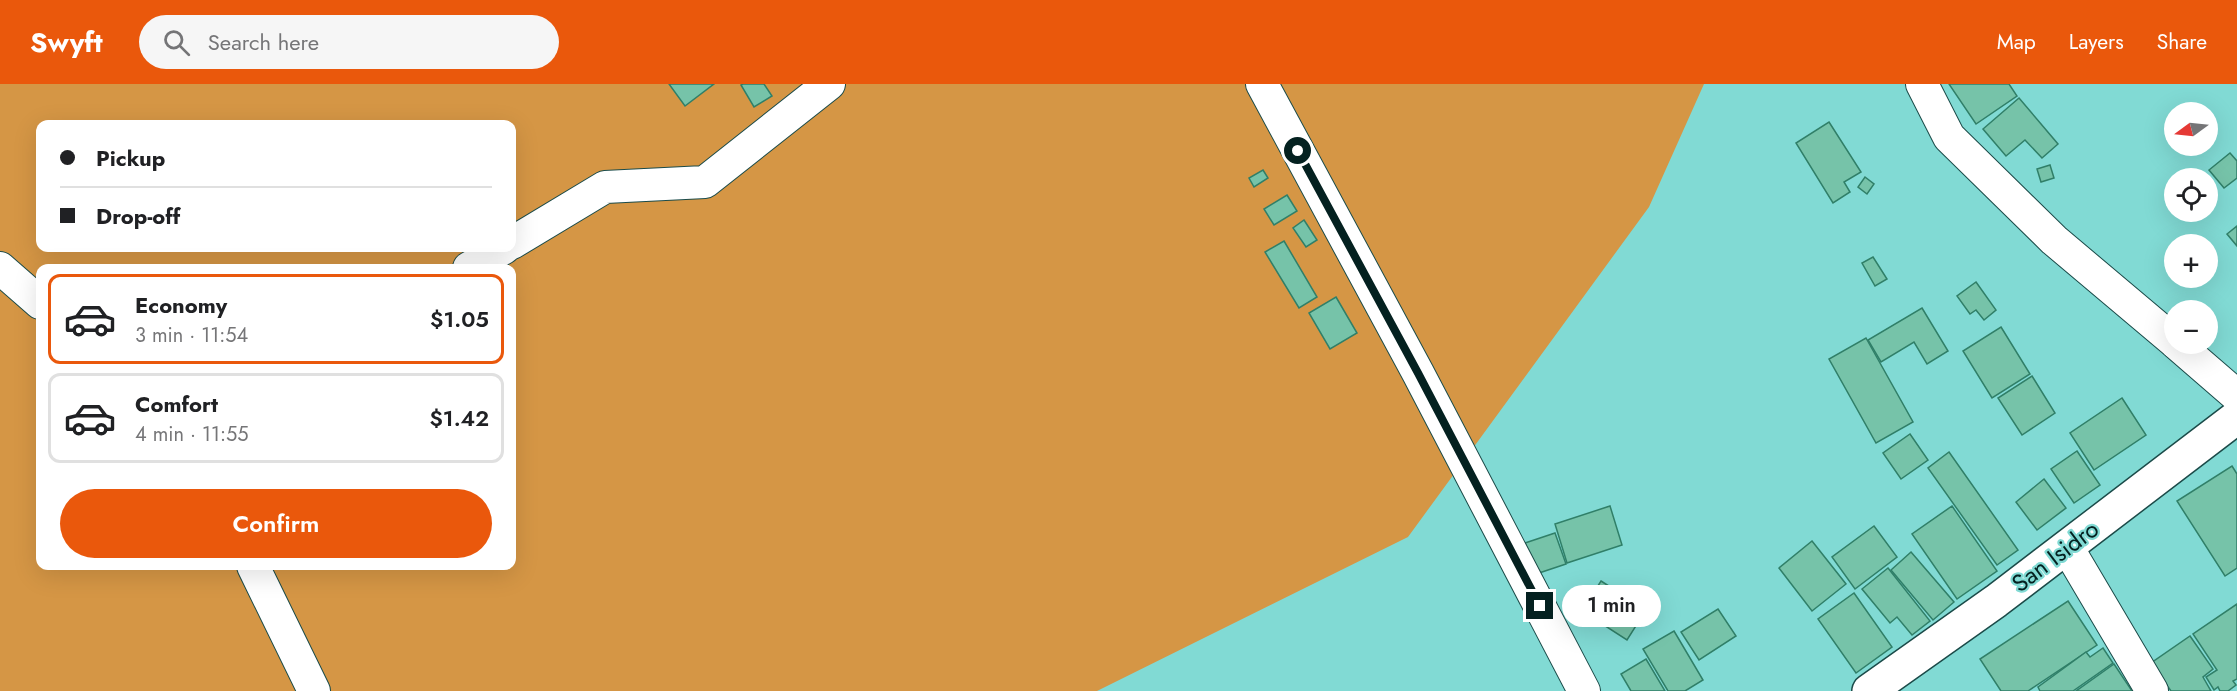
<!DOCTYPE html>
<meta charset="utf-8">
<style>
:root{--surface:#fff;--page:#f6f6f6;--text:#202124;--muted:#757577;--line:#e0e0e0;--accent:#ea580c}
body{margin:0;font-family:Jost,sans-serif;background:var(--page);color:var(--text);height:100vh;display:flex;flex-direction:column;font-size:22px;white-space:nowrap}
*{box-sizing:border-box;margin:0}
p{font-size:20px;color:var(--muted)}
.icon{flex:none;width:33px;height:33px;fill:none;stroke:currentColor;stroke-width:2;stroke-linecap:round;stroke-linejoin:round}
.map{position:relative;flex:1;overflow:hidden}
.panel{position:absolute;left:36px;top:180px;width:480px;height:306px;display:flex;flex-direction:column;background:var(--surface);border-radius:12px;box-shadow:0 6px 24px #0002}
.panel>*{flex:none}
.banner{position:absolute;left:36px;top:36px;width:480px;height:132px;border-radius:12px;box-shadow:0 6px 24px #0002;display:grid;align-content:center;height:132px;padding:0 24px;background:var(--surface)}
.needle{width:39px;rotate:255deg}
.controls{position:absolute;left:2164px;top:18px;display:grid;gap:12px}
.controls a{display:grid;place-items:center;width:54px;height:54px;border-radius:50%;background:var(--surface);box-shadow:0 6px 24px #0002;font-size:30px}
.end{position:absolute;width:27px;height:27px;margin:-14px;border:8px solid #042120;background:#fff;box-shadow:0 0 0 3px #fff}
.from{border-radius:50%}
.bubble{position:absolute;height:42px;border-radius:21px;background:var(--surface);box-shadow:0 6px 24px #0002;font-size:20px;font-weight:600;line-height:42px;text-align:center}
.banner b{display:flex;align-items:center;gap:21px;height:57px;font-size:22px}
.banner b+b{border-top:2px solid var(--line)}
.banner i{width:15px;height:15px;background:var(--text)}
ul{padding:10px 0 0;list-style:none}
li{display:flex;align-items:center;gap:18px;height:90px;margin:0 12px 9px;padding:0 12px;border:3px solid var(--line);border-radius:12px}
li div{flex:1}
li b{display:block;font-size:22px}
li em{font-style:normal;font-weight:600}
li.active{border-color:var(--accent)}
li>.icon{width:54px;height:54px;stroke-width:1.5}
.action{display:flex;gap:12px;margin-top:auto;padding:12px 24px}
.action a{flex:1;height:69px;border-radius:36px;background:var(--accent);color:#fff;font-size:24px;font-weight:600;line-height:69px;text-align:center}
header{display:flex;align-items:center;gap:36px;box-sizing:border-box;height:84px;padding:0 30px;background:var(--accent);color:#fff}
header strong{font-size:28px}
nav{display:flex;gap:33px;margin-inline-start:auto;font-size:21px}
.search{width:420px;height:54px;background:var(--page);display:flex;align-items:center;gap:15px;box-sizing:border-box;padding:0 21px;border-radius:33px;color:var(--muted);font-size:22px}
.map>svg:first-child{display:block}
.green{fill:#d59645;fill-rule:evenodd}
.building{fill:#76c3a9;stroke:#307f68;stroke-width:1.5}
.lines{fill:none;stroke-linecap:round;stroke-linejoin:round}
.street-casing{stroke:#1b4b49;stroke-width:34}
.secondary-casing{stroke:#1b4b49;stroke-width:36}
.street{stroke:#fff;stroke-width:32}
.secondary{stroke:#fff;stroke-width:33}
.route{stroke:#042120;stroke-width:8}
.labels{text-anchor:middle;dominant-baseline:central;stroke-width:4.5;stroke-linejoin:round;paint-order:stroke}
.street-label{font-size:24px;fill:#042120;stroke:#81dad4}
</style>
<header>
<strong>Swyft</strong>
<div class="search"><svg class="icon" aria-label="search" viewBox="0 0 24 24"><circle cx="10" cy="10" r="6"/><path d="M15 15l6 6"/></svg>Search here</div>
<nav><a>Map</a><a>Layers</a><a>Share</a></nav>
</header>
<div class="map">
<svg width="2237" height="607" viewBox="0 0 2237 607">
<rect width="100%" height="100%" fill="#81dad4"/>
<!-- green -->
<path class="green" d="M0 0H1704L1649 123 1408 453 1097 607H0ZM40 40H512V164H40ZM40 184H512V482H40Z"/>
<!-- building -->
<g class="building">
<polygon points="669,0 714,0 685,22"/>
<polygon points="743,0 764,0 772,12 754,23 741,1"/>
<polygon points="1949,0 2009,0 2017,12 1976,40"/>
<polygon points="2019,14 2058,60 2042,74 2025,56 2006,72 1983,45"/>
<polygon points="1829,38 1861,88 1844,98 1850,108 1833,119 1796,59"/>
<polygon points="2230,69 2237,77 2237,94 2224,104 2209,86"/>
<polygon points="2050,81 2054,94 2041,98 2037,85"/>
<polygon points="1263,86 1268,94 1254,103 1249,94"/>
<polygon points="1865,93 1874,100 1867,110 1858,103"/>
<polygon points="1287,111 1297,127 1274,141 1264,125"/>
<polygon points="1304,136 1317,156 1306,163 1293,144"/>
<polygon points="2237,142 2237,162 2227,150"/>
<polygon points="1284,157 1317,213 1299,224 1265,168"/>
<polygon points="1873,173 1887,195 1875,202 1862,179"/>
<polygon points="1976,198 1996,226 1984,236 1976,226 1970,230 1957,212"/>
<polygon points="1336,213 1357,249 1330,265 1309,229"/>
<polygon points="1922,224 1948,267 1927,280 1914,258 1881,278 1868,256"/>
<polygon points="2001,243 2030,290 1992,314 1963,267"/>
<polygon points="1866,254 1913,338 1876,359 1829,275"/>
<polygon points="2032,292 2055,329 2022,351 1998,314"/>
<polygon points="2122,314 2146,351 2094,386 2070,349"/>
<polygon points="1910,350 1928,376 1901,395 1883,369"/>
<polygon points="2077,367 2100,401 2074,419 2051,385"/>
<polygon points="1949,368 2018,466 1997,481 1928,384"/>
<polygon points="2232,382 2237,390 2237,484 2225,492 2177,417"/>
<polygon points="2044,395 2066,424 2037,446 2016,418"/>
<polygon points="1610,422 1622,461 1567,479 1555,440"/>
<polygon points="1952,422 1997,487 1957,515 1912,450"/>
<polygon points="1874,442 1897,473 1855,505 1832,473"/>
<polygon points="1555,449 1566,480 1536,490 1525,459"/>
<polygon points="1812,457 1846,500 1812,527 1779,484"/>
<polygon points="1911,468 1954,518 1933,536 1891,486"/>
<polygon points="1888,484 1930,537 1912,551 1897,533 1890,539 1862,505"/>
<polygon points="1601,497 1646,526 1627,556 1582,527"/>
<polygon points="1854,509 1892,563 1856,589 1818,535"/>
<polygon points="2068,517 2097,561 2028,607 2001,607 1980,575"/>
<polygon points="2237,520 2237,595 2233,597 2236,601 2228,607 2220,607 2218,603 2214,606 2206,593 2217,586 2193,550"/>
<polygon points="1718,525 1736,552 1699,576 1681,548"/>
<polygon points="1674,547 1703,596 1685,607 1668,607 1643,565"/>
<polygon points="2190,552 2213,585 2203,593 2211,607 2171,607 2151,579"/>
<polygon points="2103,564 2113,579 2073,607 2040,607 2038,603 2086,568 2090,573"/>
<polygon points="1646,575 1665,607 1631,607 1621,590"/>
<polygon points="2114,580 2132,607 2076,607"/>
</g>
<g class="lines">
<defs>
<g id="street">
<polyline points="1262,0 1418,289 1584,607"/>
<polyline points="1922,0 1949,53 2054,156 2175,258"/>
<polyline points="512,159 605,103 705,98 829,0"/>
<polyline points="0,184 40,219"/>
<polyline points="469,184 504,164"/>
<polyline points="2177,260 2237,312"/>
<polyline points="2067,463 2152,607"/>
<polyline points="253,482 314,607"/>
</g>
<polyline id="secondary" points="1869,607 1996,517 2237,333"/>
</defs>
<!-- street casing -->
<use href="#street" class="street-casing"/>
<!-- secondary casing -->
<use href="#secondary" class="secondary-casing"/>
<!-- street -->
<use href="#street" class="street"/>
<!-- secondary -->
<use href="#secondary" class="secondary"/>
</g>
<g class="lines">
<!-- route -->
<polyline class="route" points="1298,67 1418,289 1540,522"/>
</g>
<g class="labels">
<!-- street labels -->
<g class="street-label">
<text transform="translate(2055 472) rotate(-37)">San Isidro</text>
</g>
</g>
</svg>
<div class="controls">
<a><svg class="needle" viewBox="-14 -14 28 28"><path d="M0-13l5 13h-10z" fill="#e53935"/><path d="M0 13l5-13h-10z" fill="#757577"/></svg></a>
<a><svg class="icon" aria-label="locate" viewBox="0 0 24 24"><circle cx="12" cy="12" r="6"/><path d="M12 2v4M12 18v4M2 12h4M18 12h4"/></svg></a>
<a>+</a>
<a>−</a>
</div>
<i class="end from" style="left:1298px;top:67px"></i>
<i class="end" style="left:1540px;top:522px"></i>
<div class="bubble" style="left:1562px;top:501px;width:99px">1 min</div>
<div class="banner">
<b><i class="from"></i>Pickup</b>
<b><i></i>Drop-off</b>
</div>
<section class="panel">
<ul>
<li class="active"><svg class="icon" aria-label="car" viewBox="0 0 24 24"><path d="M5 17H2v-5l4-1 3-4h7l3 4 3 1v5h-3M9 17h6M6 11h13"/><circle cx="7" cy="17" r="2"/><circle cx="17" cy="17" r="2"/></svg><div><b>Economy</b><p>3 min · 11:54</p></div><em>$1.05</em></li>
<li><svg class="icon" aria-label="car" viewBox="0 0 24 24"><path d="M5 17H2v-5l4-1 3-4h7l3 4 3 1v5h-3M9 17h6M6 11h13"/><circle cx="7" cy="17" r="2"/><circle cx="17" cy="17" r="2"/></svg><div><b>Comfort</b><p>4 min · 11:55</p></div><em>$1.42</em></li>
</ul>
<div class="action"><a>Confirm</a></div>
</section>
</div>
